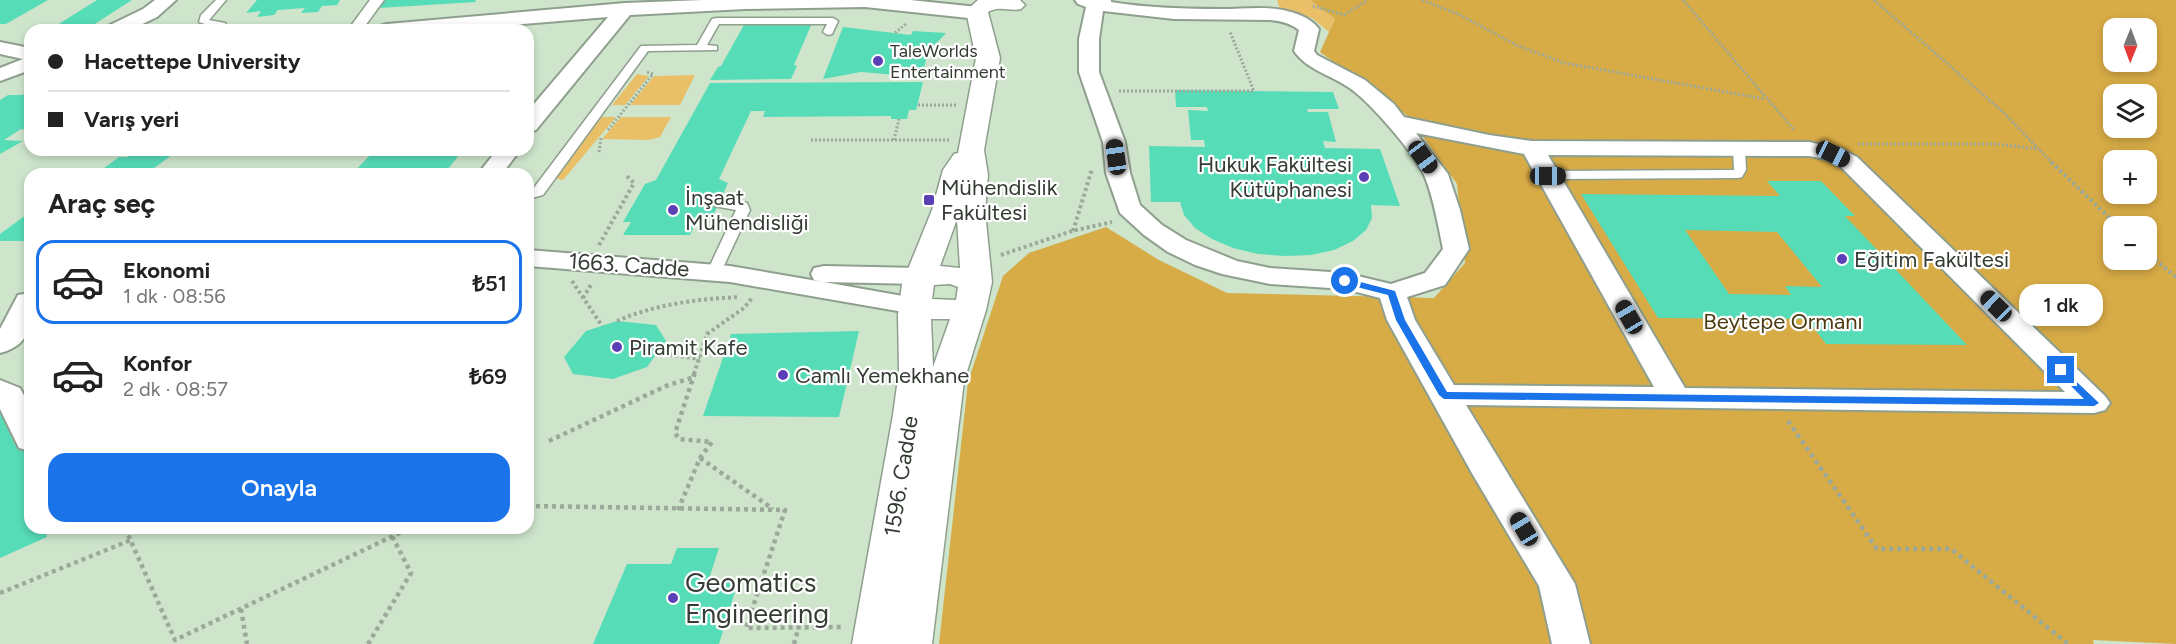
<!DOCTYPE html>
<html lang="tr">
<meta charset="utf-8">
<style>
:root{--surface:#fff;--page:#f6f6f6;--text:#222;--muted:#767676;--line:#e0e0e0;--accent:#1a73e8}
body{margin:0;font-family:Figtree,sans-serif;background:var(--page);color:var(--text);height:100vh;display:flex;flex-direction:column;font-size:22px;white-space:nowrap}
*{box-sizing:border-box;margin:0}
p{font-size:20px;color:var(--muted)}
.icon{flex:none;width:33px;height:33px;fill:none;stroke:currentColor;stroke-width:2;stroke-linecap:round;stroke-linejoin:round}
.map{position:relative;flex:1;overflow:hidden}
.drawer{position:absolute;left:24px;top:168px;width:510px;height:366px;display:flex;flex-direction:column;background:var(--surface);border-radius:18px;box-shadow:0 3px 9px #0003}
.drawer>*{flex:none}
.hud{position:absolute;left:24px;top:24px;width:510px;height:132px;border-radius:18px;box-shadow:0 3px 9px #0003;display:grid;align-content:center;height:132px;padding:0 24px;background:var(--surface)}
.needle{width:39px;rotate:181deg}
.controls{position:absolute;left:2103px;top:18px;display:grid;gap:12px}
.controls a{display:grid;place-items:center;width:54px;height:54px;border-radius:12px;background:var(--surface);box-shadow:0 3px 9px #0003;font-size:30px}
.end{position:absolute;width:27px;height:27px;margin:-14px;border:8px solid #1a73e8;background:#fff;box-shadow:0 0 0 3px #fff}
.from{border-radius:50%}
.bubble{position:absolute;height:42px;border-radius:18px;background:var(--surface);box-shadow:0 3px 9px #0003;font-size:20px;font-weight:600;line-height:42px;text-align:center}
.car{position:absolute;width:18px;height:36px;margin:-18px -9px;border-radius:8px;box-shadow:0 0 4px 2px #0007;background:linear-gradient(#222 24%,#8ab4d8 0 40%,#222 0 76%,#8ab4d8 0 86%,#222 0)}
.hud b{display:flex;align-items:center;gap:21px;height:57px;font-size:22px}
.hud b+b{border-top:2px solid var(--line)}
.hud i{width:15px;height:15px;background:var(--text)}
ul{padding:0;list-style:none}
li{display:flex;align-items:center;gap:18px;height:84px;margin:0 12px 9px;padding:0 12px;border:3px solid transparent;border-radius:18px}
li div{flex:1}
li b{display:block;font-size:22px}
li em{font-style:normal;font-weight:600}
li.selected{border-color:var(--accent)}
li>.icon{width:54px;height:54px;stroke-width:1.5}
h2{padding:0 24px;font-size:27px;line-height:72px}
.cta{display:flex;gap:12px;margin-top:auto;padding:12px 24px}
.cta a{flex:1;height:69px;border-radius:18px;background:var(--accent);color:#fff;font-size:24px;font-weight:600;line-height:69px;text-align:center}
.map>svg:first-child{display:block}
.built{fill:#cee5cc;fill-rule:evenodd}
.green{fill:#e9c068}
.forest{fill:#d7ab46;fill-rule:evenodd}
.building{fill:#57dcb8;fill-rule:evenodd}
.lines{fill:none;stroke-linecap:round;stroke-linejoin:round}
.service-casing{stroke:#8f9f8d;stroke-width:3}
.pedestrian-casing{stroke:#8f9f8d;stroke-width:3}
.minor-casing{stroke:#8f9f8d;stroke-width:4}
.tertiary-casing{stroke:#8f9f8d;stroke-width:3}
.path-far2{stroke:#9ca99a;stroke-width:3;stroke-dasharray:2 2;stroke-linecap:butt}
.path-far1{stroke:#9ca99a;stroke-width:4;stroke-dasharray:3 3;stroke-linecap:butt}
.path{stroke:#9ca99a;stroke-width:4.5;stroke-dasharray:4 4;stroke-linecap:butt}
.service{fill:#fff;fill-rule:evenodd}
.pedestrian{fill:#fff;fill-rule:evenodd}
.minor{fill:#fff;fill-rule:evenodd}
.tertiary{fill:#fff;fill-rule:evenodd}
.route{fill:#1a73e8}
.poi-dot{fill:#5a3fb7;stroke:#fff;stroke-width:2}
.labels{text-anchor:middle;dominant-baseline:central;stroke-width:4.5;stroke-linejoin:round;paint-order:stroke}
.far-poi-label{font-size:18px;fill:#353c34;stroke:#fff;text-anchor:start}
.poi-label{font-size:22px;fill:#353c34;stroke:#fff;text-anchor:start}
.street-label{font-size:22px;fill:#353c34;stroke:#fff}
.park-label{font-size:22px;fill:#4d3b11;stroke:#fff}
.near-poi-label{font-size:27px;fill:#353c34;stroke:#fff;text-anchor:start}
</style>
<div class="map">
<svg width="2176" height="644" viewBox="0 0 2176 644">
<rect width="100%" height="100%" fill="#dcedda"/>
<!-- built -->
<path class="built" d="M0 0H1414L2176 644H0ZM30 30H528V150H30ZM30 174H528V528H30Z"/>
<!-- green -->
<g class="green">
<polygon points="1277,0 1310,0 1335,19 1329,32 1312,18 1280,10"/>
<polygon points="637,74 649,76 625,105 612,105"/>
<polygon points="695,75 680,105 630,105 654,76"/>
<polygon points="602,117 616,117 563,180 554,178"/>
<polygon points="621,117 671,117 660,137 649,140 602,139"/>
</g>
<!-- forest -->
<path class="forest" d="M1310 0H2176V644L2093 640 2094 644H939L968 382 1003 276 1029 253 1106 227 1159 260 1227 293 1434 298 1465 263 1457 184 1409 117 1320 52 1335 19ZM2114 28H2146V62H2114ZM2114 94H2146V128H2114ZM2114 160H2146V194H2114ZM2114 226H2146V260H2114Z"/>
<!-- building -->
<g class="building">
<polygon points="0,0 48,0 6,24 0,24"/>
<polygon points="97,0 132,0 87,29 49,30"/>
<polygon points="257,0 340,0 337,5 322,6 318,12 301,13 305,8 278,10 274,15 257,17 261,11 246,13"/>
<polygon points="385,0 475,0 476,2 379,8"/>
<polygon points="745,23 812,23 794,65 797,66 791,79 710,80 718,67 721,66"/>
<polygon points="843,27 911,35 913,31 946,33 929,51 921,77 861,72 823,79"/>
<polygon points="923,82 916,110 909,110 907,119 891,119 891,116 763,117 765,111 751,111 719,179 728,183 713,216 699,216 690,235 623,235 631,222 623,222 645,184 656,180 710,83"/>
<polygon points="1175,90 1333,92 1339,109 1307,109 1308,112 1328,112 1336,142 1323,141 1325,148 1380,149 1400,206 1371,205 1372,218 1366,230 1353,241 1334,250 1311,255 1285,256 1258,254 1233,248 1212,239 1195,228 1184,215 1180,202 1151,202 1149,146 1205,147 1204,140 1191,140 1188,110 1208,111 1207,107 1176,107"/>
<polygon points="30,91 30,130 21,129 4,140 23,141 0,154 0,100 8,95 22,95"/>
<polygon points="138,150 176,152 146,174 96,174 119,157 127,157"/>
<polygon points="375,150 463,150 444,174 352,174"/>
<path d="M1767 181H1821L1855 216H1845L1967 345 1826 344 1807 319 1658 318 1581 194 1780 196ZM1685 230 1777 232 1822 287 1785 286 1791 295 1729 294Z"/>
<polygon points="30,212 30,241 0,241 0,234"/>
<polygon points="617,321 656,325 666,341 647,367 613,379 573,374 564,357 586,331"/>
<polygon points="859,331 839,417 703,416 731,334"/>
<polygon points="0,405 14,443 26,439 30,450 30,473 25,475 30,489 30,528 44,528 47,537 0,558"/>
<polygon points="677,548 719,548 708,582 738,582 719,644 593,644 627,564 671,564"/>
</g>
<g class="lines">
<defs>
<g id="service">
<polygon points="216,0 226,0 209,20 225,23 226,25 222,30 211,30 214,27 199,22 201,15"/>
<polygon points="716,18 833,18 838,21 832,34 828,35 823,32 827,24 719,24 707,45 717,46 717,50 648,51 543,195 528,199 528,191 533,189 641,46 697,45 712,19"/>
<polygon points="1739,144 1745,148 1746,170 1742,177 1738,178 1548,179 1542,175 1548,171 1734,170 1733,148"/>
<polygon points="719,199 747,203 750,210 721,272 714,276 707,272 736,210 714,206 713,203 714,200"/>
</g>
<polygon id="pedestrian" points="370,0 384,0 362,30 348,30"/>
<g id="minor">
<polygon points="155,0 176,0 157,17 130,30 105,30 108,26 143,9"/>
<polygon points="703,0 910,0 978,7 985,9 987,13 985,17 978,19 865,7 745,9 630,15 536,130 528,132 528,111 608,17 451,30 377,30 380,26 387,24 625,3"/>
<path d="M1075 0H1111V2C1148 8 1185 9 1222 9 1242 9 1263 6 1283 10 1296 13 1310 17 1319 29L1314 51 1317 55 1365 80 1394 104 1404 117 1489 135 1532 141 1809 142 1841 149 1857 157 2105 396 2110 403 2105 410 2094 413 1466 405 1575 584 1590 644H1552L1539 586 1473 475 1387 320 1380 298 1345 289 1270 284 1222 274 1195 265 1168 252 1144 235 1120 213 1106 173 1103 142 1079 72V39L1086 7 1078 4ZM1103 11 1174 19 1270 20C1281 21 1290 23 1299 30L1294 51C1308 71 1332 75 1351 89 1370 102 1417 156 1425 177 1434 200 1438 225 1443 249L1425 273 1391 284 1345 273 1270 268 1237 261 1186 240 1162 225 1140 205 1130 173 1125 142 1099 72V39ZM1416 133 1524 154 1654 387 1454 385 1415 320 1407 297 1445 285 1469 249 1460 210 1448 174ZM1548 155 1809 156 1826 159 1841 167 2065 392 1685 388Z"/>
<polygon points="0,42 30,48 30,70 0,81 0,68 23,59 0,54"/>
<polygon points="497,150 520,150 502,174 478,174"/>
<polygon points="528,250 730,266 823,282 814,280 811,274 814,268 824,266 920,268 930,270 934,276 930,282 920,284 824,282 925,300 929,306 925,312 915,314 730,282 528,266"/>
<path d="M30 293C30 322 34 344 0 353V329L18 295Z"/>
<polygon points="0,380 20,388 30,407 30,451 19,448 0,409"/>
</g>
<path id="tertiary" d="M978 0H1020L1025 5 1021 9C1010 12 999 5 988 12L1000 58 984 150 988 175 985 211 992 282 986 310 964 381 932 644H852L893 415 899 371 898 315 902 284 932 210 943 170 954 154 958 153 976 58 966 11ZM957 219 960 268 940 266ZM950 284 958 287 956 300 932 299 934 285ZM931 319H950L933 367Z"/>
</defs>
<!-- service casing -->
<use href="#service" class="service-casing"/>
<!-- pedestrian casing -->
<use href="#pedestrian" class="pedestrian-casing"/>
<!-- minor casing -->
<use href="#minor" class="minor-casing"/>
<!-- tertiary casing -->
<use href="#tertiary" class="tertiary-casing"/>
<!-- path-far2 -->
<g class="path-far2">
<polyline points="1422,0 1460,15 1516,45 1564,63 1765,99"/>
<polyline points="1683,0 1794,130"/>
<polyline points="1874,0 2004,113 2053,164"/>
<polyline points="1313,6 1344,15 1368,0"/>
<polyline points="895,33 907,23"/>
<polyline points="1119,91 1254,91 1230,32"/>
<polyline points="918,105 958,105"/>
<polyline points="608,130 653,74 646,72"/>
<polyline points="811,140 949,140"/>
<polyline points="894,140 899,119"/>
<polyline points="1858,144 1997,144 2037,149"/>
<polyline points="599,152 601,138"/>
</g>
<!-- path-far1 -->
<g class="path-far1">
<polyline points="2051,162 2118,226"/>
<polyline points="1073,231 1092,169"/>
<polyline points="599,245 634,183 626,175"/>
<polyline points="2146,252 2176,277"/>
<polyline points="1001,255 1072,231 1112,222"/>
<polyline points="572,281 602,326"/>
<polyline points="583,298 592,283"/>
<path d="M617 321C656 304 698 299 740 297"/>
<polyline points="657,353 700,359"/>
<polyline points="694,374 707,334 744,308 752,298"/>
</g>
<!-- path -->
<g class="path">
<polyline points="1788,421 1877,549 1951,549 2068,644"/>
<polyline points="549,441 666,386 694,377"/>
<polyline points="700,458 773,509"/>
<polyline points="528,506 785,510 746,628 843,627"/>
<polyline points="678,510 700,458 712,442 679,439 675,433 695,372"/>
<polyline points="125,528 175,640 410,528"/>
<polyline points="0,593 131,540"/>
<polyline points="241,609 247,644"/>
<polyline points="368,644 411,573 392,536"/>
<polyline points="794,644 799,626"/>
</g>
<!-- service -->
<use href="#service" class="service"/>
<!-- pedestrian -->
<use href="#pedestrian" class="pedestrian"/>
<!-- minor -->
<use href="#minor" class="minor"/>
<!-- tertiary -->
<use href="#tertiary" class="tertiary"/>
</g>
<!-- route -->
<polygon class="route" points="1345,278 1395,291 1405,320 1447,392 2084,399 2058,373 2058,368 2061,367 2099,403 2094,406 1444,399 1439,395 1396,320 1388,295 1341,283 1340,281"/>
<!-- markers -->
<g class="poi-dot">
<circle cx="878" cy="61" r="6"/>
<circle cx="1364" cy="177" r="6"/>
<rect x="923" y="194" width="12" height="12" rx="3"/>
<circle cx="673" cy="210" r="6"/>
<circle cx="1842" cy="259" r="6"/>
<circle cx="617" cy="347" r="6"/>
<circle cx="783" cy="375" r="6"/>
<circle cx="673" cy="598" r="6"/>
</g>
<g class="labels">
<!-- far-poi labels -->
<g class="far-poi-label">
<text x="890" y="51">TaleWorlds<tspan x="890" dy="21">Entertainment</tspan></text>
</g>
<!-- poi labels -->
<g class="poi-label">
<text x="1352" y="164" text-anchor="end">Hukuk Fakültesi<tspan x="1352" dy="25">Kütüphanesi</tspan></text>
<text x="941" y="187">Mühendislik<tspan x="941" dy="25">Fakültesi</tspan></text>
<text x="685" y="197">İnşaat<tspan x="685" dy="25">Mühendisliği</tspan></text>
<text x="1854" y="259">Eğitim Fakültesi</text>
<text x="629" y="347">Piramit Kafe</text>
<text x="795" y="375">Camlı Yemekhane</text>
</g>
<!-- street labels -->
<g class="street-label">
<text transform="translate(629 265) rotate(4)">1663. Cadde</text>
<text transform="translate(901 476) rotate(-81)">1596. Cadde</text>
</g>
<!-- park labels -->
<g class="park-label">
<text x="1783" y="321">Beytepe Ormanı</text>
</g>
<!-- near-poi labels -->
<g class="near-poi-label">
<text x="685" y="582">Geomatics<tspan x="685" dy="31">Engineering</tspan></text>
</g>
</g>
</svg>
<div class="controls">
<a><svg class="needle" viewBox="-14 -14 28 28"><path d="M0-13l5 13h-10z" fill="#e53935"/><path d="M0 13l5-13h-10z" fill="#767676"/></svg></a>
<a><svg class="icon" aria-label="layers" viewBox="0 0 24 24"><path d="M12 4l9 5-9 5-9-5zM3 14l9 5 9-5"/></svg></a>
<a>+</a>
<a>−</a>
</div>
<i class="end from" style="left:1345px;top:281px"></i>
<i class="end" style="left:2061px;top:370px"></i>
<div class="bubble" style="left:2019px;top:284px;width:84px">1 dk</div>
<i class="car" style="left:1833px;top:154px;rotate:117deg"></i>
<i class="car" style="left:1116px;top:157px;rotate:352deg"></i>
<i class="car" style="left:1423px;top:157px;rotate:143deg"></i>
<i class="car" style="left:1548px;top:176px;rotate:90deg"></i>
<i class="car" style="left:1996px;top:306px;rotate:314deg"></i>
<i class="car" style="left:1629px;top:317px;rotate:330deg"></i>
<i class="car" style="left:1524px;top:529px;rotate:329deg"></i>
<div class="hud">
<b><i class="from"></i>Hacettepe University</b>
<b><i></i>Varış yeri</b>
</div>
<section class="drawer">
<h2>Araç seç</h2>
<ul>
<li class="selected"><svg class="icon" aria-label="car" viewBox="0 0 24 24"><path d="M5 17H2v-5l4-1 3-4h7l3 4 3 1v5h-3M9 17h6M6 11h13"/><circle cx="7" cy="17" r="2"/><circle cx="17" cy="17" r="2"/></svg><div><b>Ekonomi</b><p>1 dk · 08:56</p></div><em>₺51</em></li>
<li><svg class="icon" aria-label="car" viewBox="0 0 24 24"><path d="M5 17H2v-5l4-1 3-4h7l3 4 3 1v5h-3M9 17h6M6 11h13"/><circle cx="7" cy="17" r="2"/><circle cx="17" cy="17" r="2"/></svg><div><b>Konfor</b><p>2 dk · 08:57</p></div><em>₺69</em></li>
</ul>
<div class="cta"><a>Onayla</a></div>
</section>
</div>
